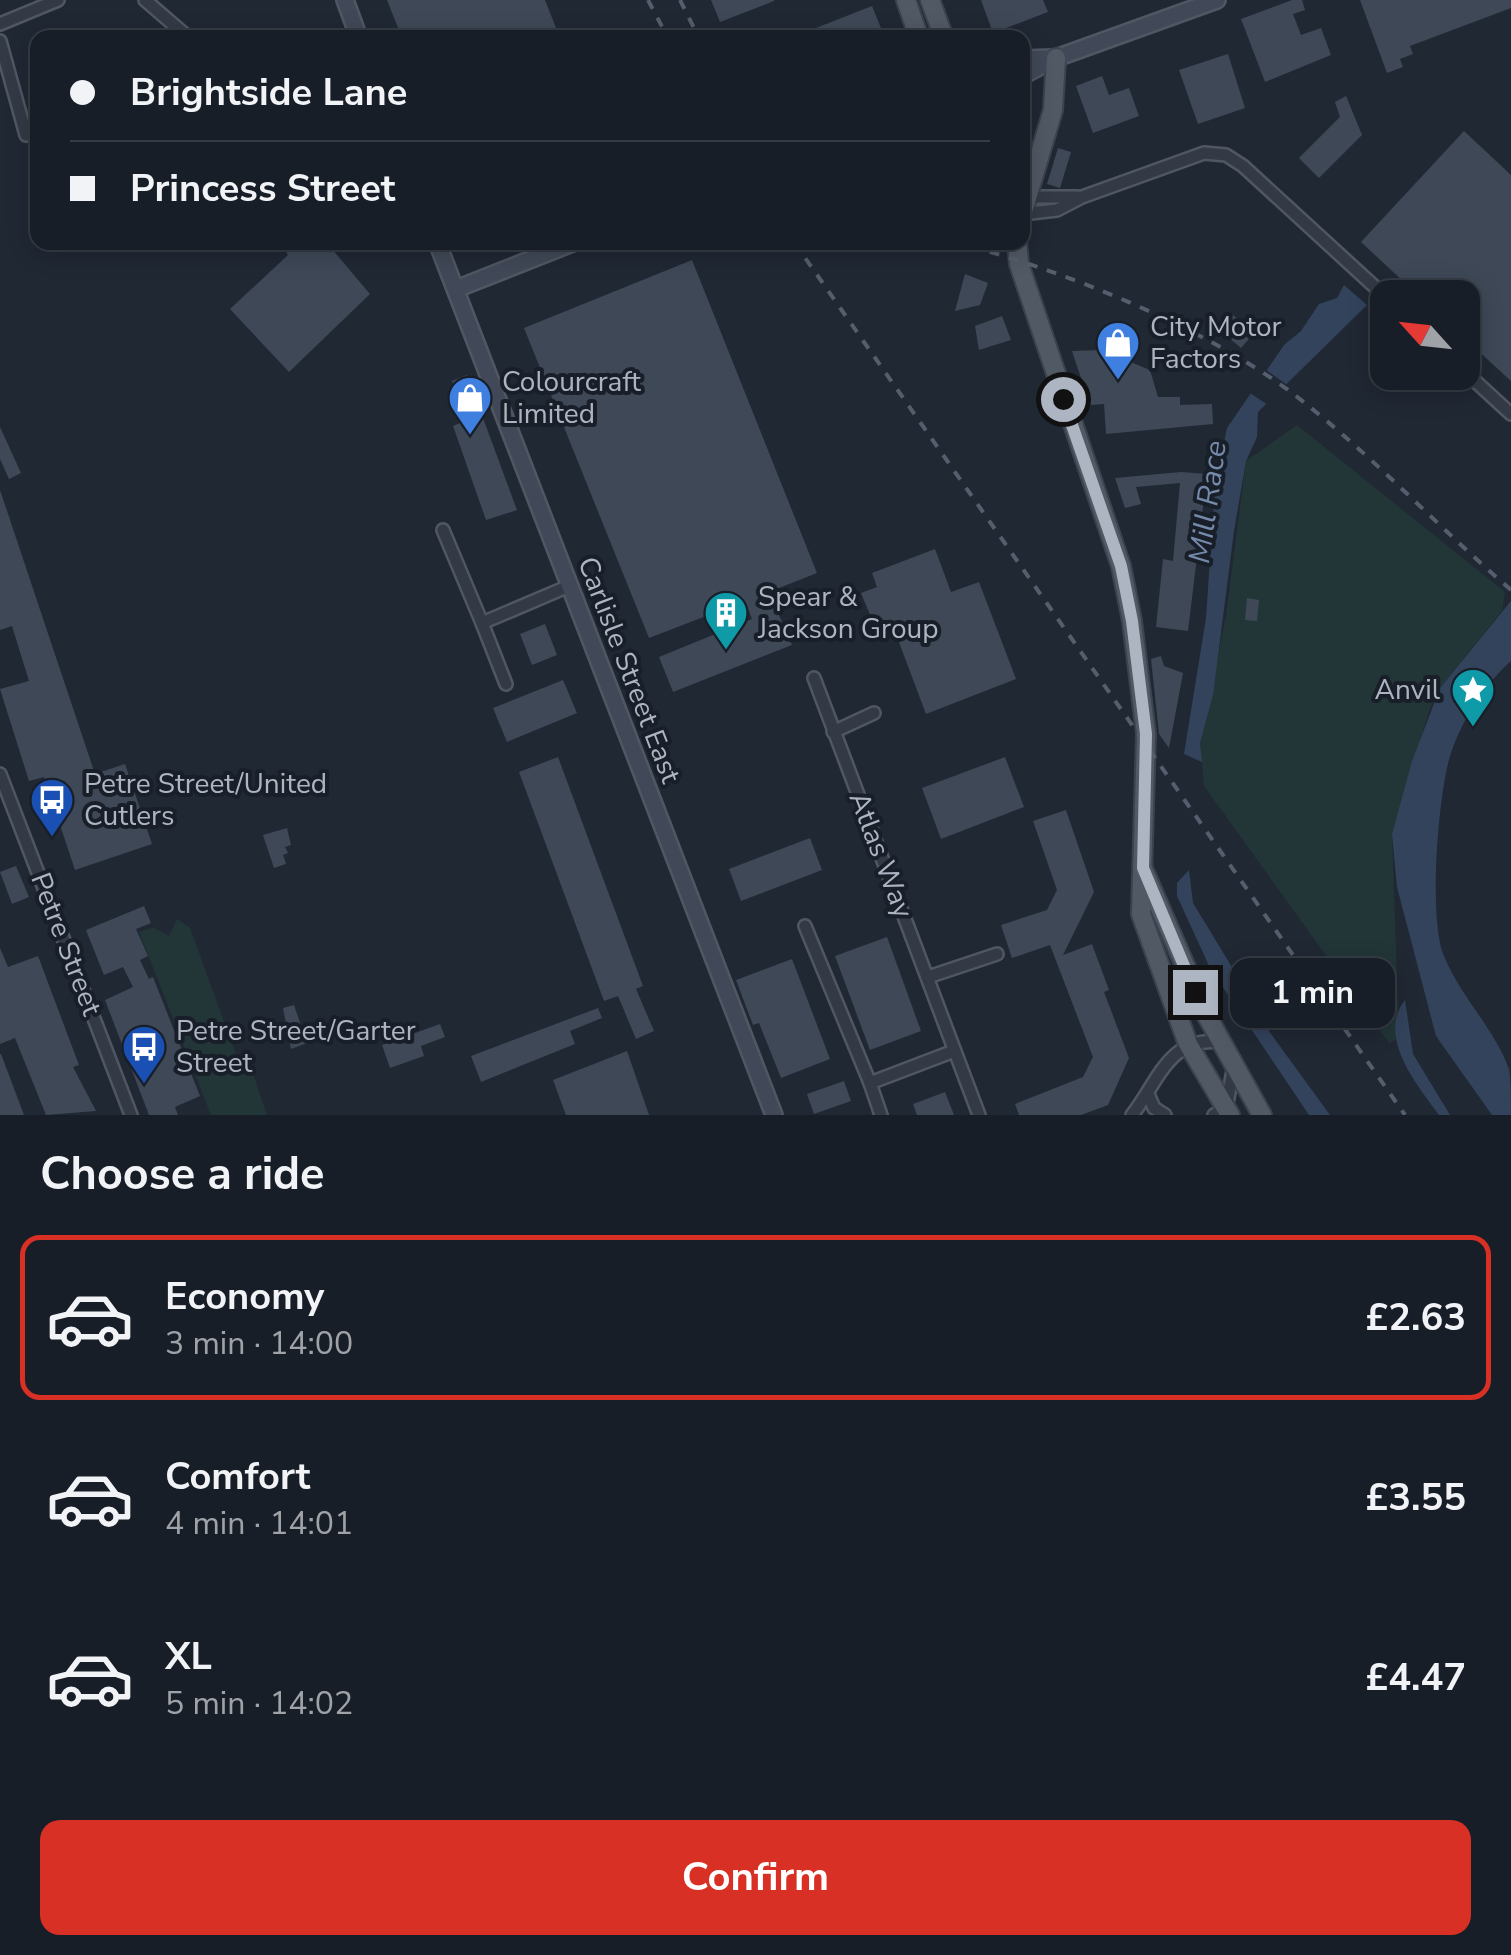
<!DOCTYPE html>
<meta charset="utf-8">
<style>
:root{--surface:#181e27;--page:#252b33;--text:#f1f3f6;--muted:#9fa2a7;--line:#363c44;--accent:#d93025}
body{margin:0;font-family:"Nunito Sans",sans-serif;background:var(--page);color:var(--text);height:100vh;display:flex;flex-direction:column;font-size:38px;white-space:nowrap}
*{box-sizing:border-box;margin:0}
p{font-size:32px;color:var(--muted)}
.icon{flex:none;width:55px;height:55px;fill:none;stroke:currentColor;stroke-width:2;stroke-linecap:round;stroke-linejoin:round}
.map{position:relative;height:1115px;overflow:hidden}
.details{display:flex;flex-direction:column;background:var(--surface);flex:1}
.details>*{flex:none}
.top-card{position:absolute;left:30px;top:30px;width:1000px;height:220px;border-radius:20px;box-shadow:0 5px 25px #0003,0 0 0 2px var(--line);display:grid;align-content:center;height:220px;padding:0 40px;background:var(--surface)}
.needle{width:65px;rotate:297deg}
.buttons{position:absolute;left:1370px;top:280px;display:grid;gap:20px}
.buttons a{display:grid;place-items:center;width:110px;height:110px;border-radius:20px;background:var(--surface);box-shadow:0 5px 25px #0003,0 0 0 2px var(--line);font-size:50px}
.end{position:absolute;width:45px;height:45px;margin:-22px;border:12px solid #adb4c2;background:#111;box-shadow:0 0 0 5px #111}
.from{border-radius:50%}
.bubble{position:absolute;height:70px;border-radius:20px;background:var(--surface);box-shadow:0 5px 25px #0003,0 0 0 2px var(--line);font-size:32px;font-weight:700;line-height:70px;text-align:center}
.top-card b{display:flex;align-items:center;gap:35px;height:95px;font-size:38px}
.top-card b+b{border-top:2px solid var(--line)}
.top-card i{width:25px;height:25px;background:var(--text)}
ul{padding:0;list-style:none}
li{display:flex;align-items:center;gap:30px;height:165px;margin:0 20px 15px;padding:0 20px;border:5px solid transparent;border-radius:20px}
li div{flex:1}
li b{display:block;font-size:38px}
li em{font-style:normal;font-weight:700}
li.current{border-color:var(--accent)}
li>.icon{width:90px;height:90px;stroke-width:1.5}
h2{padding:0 40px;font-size:45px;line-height:120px}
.button{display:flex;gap:20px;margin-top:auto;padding:20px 40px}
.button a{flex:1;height:115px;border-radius:20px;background:var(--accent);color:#fff;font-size:40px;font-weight:700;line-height:115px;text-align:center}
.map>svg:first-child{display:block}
.green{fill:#223537}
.water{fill:#33435c}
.pier{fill:#202834}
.building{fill:#3e4857}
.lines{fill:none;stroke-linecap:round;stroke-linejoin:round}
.minor-casing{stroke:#505763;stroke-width:16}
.secondary-casing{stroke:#505763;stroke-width:20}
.primary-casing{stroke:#3c434f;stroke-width:22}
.minor{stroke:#333a45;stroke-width:11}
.secondary{stroke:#414958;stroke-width:15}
.primary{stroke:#515965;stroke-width:18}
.rail{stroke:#555e6c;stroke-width:4;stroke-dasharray:10 10;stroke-linecap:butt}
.route{stroke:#adb4c2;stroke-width:12}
.labels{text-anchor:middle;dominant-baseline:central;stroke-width:8;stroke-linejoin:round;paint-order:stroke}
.poi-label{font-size:28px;fill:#adb4c2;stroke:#191f29;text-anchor:start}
.street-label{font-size:28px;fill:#adb4c2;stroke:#191f29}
.water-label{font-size:30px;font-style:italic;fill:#758aaa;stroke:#191f29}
</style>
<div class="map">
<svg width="1511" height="1115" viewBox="0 0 1511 1115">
<rect width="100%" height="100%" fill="#202834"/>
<!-- green -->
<g class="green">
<polygon points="1297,425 1505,592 1502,611 1440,688 1429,711 1392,834 1399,1037 1389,1043 1204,786 1200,743 1226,616 1246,461"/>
<polygon points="177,919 190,928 241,1068 250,1065 267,1115 211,1115 139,932 153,927 169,936"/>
</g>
<!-- water -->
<g class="water">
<polygon points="1344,285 1367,305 1258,412 1257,437 1246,461 1234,531 1213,695 1200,743 1202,762 1184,754 1206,618 1215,486 1227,428 1284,345 1301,331 1319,304 1337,298"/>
<path d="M1511 601V661C1485 684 1464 717 1452 750 1438 788 1428 920 1444 956 1460 996 1494 1028 1509 1069 1511 1082 1511 1101 1511 1115H1492L1436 1036 1397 887 1392 834 1412 761 1440 688Z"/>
<polygon points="1189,870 1193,903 1255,1005 1264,1009 1269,1031 1330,1115 1309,1115 1210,968 1177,896 1177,883"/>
<path d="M1405 1000 1413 1054 1450 1115H1439C1418 1086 1376 1037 1405 1000Z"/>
</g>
<!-- pier -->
<polygon class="pier" points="1259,365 1293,389 1271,407 1244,389"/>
<!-- building -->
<g class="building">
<polygon points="387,0 545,0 560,38 402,38"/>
<polygon points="711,0 774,0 774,1 720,22"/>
<polygon points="981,0 1043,0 1048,12 993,33"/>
<polygon points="1292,0 1302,0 1305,10 1293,14 1301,35 1321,28 1331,55 1265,82 1241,19"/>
<polygon points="1360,0 1511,0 1511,8 1410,46 1413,54 1400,59 1403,67 1387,73"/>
<polygon points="872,6 885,38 794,38 793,37"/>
<polygon points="1228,54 1245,108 1198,124 1179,70"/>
<polygon points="1102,76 1109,95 1129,88 1139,116 1093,133 1076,86"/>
<polygon points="1346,96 1362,135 1319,178 1299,158 1340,117 1335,102"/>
<polygon points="1464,131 1511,175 1511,381 1462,336 1462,298 1421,298 1361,242"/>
<polygon points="1058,148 1071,152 1060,188 1047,184"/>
<polygon points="281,242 326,242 370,294 289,372 230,309 288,255"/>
<polygon points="692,260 817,573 769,592 792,645 673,692 659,657 752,619 745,601 649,638 524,328"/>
<polygon points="965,274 988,283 980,305 955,311"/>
<polygon points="1233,315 1254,333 1241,348 1220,330"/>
<polygon points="1002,316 1011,340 979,350 975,326"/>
<polygon points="1101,350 1150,370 1158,397 1180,397 1180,405 1212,404 1213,424 1106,434 1104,404 1090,405 1072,351"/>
<polygon points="467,375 517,510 486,520 453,426 467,420 452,381"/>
<polygon points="0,427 21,473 9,479 0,459"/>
<polygon points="1181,472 1207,474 1188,631 1156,627 1163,559 1173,561 1180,483 1136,487 1141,504 1125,508 1115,478"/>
<polygon points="0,490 95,774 125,764 152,844 75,870 44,777 29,781 0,689 29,681 12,626 0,630"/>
<polygon points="935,549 951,592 979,582 1016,679 926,714 891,621 875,627 861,593 877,587 872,573"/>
<polygon points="1247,598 1259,600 1257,621 1245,620"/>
<polygon points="545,624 557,655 532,665 520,634"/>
<polygon points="1161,656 1164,666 1183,673 1169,748 1159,734 1151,659"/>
<polygon points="563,680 577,713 507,742 493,708"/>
<polygon points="558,757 643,986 636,989 654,1031 636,1039 618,996 604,1001 519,772"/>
<polygon points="1005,757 1024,807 941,839 922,788"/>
<polygon points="1066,810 1094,892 1063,955 1092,944 1109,990 1104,992 1129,1058 1108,1105 1081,1115 1019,1115 1015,1104 1083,1077 1093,1057 1050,945 1012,958 1001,925 1047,910 1057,890 1033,821"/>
<polygon points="287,828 291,845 285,847 288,853 283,855 286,864 274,868 263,835"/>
<polygon points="810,838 822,870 741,901 729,869"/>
<polygon points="16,866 29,897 12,904 0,872"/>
<polygon points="144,906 151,923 136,929 148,956 140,960 149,979 153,977 200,1096 175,1107 178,1115 149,1115 105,1000 133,987 123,967 104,975 86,930"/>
<polygon points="887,937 921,1031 870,1050 835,956"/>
<polygon points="0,948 8,967 38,956 79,1065 73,1067 96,1111 46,1115 15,1038 0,1044"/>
<polygon points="792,959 830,1059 781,1078 759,1023 753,1025 736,980"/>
<polygon points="294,1005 307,1043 291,1049 283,1008"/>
<polygon points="598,1008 602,1018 570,1031 575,1044 481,1082 471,1056"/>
<polygon points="440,1024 445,1037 421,1046 424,1056 390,1068 382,1045"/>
<polygon points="627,1051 649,1115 566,1115 553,1080"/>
<polygon points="0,1054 1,1054 24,1115 0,1115"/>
<polygon points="844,1081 851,1101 814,1114 807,1094"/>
<polygon points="945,1092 954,1115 917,1115 913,1104"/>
</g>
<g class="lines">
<defs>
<g id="minor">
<polyline points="145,0 189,38"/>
<polyline points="0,24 58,0"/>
<polyline points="0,41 26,135"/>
<polyline points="1022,197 1078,197"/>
<polyline points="1022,214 1057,210 1082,197 1204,153 1226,155 1243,166 1388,299"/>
<polyline points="1462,369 1511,414"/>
<polyline points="443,530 482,623 569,586"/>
<polyline points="482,623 506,684"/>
<polyline points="814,678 979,1115"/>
<polyline points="833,732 874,713"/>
<polyline points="0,774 131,1115"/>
<polyline points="805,926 870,1083"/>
<polyline points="928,977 997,954"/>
<polyline points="1148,1094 1154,1108 1165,1115"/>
<polyline points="881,1115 870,1083 954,1051"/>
<path d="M1132 1115C1158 1082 1169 1036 1220 1042"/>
<polyline points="1214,1115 1226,1109 1234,1065"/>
</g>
<g id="secondary">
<polyline points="345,0 359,38"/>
<polyline points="1022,59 1052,58"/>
<polyline points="1022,76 1056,58 1217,0"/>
<polyline points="437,242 774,1115"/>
<polyline points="456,289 575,242"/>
</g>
<g id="primary">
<polyline points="906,0 919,38"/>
<polyline points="930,0 944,38"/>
<polyline points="1022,215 1053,110 1056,58"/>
<polyline points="1017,242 1019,264 1121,566 1132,621 1146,734 1141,914 1188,1044 1230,1115"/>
<polyline points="1143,869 1207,1016 1262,1115"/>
</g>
</defs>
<!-- minor casing -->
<use href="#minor" class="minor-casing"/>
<!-- secondary casing -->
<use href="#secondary" class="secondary-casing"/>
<!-- primary casing -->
<use href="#primary" class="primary-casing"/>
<!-- minor -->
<use href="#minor" class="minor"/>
<!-- secondary -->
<use href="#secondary" class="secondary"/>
<!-- primary -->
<use href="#primary" class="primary"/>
<!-- rail -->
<g class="rail">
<polyline points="648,0 668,38"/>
<polyline points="680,0 699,38"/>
<polyline points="794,242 1405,1115"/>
<path d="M951 242C1057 266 1211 330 1296 396 1372 455 1438 527 1511 590"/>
</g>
</g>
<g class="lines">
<!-- route -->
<polyline class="route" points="1063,399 1121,566 1132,621 1146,734 1143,868 1195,992"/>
</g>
<!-- icons -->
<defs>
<symbol id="shop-pin" viewBox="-11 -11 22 30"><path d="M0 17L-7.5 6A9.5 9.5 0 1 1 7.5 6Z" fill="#3f7fe0" stroke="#191f29"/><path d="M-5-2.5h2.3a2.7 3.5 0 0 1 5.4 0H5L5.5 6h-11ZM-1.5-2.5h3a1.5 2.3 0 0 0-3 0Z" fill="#fff"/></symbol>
<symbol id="building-pin" viewBox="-11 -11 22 30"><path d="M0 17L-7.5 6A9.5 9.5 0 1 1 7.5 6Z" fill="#0f9aa8" stroke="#191f29"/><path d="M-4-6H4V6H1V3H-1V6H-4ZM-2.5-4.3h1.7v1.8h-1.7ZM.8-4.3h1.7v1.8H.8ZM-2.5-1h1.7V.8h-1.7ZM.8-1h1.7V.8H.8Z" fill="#fff"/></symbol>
<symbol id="sight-pin" viewBox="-11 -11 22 30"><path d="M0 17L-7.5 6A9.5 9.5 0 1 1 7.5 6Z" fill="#0f9aa8" stroke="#191f29"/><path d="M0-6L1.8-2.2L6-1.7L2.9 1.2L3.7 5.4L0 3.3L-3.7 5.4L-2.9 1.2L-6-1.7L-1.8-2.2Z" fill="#fff"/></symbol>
<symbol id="bus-pin" viewBox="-11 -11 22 30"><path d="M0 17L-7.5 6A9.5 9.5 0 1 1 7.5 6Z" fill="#1a4fb4" stroke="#191f29"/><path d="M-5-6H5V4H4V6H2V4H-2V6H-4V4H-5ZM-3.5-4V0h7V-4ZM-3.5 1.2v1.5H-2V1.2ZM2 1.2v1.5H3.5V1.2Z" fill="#fff"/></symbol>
</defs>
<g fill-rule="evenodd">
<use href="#shop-pin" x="1093" y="318" width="50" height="68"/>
<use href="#shop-pin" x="445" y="373" width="50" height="68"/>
<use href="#building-pin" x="701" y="588" width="50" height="68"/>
<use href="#sight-pin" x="1448" y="665" width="50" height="68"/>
<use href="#bus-pin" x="27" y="775" width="50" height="68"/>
<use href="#bus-pin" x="119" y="1022" width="50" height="68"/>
</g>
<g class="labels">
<!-- poi labels -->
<g class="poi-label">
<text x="1150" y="327">City Motor<tspan x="1150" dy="32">Factors</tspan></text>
<text x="502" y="382">Colourcraft<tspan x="502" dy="32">Limited</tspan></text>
<text x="758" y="597">Spear &amp;<tspan x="758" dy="32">Jackson Group</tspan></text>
<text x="1440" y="690" text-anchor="end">Anvil</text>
<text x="84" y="784">Petre Street/United<tspan x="84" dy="32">Cutlers</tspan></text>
<text x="176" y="1031">Petre Street/Garter<tspan x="176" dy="32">Street</tspan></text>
</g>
<!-- street labels -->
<g class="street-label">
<text transform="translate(629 670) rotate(69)">Carlisle Street East</text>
<text transform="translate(881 855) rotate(69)">Atlas Way</text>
<text transform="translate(66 944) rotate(69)">Petre Street</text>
</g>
<!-- water labels -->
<g class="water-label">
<text transform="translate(1208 502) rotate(-82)">Mill Race</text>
</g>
</g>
</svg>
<div class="buttons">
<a><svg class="needle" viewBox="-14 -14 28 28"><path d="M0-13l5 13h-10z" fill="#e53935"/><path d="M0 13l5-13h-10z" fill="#9fa2a7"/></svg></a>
</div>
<i class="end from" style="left:1063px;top:399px"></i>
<i class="end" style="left:1195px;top:992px"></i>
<div class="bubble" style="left:1230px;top:958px;width:165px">1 min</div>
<div class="top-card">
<b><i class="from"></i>Brightside Lane</b>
<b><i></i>Princess Street</b>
</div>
</div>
<section class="details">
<h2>Choose a ride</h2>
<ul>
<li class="current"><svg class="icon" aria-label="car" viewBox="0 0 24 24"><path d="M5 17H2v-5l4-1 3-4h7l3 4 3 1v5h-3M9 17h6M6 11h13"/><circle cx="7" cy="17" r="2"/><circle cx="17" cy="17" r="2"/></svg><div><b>Economy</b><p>3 min · 14:00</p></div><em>£2.63</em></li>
<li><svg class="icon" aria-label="car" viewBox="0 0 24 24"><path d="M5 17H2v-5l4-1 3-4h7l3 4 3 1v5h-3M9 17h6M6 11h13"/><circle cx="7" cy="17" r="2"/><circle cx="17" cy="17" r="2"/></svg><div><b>Comfort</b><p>4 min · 14:01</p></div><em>£3.55</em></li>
<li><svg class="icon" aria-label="car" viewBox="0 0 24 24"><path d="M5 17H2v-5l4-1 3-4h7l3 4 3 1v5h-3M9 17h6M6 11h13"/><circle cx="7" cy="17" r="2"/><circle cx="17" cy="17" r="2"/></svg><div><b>XL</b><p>5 min · 14:02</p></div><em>£4.47</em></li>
</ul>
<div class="button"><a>Confirm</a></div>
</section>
